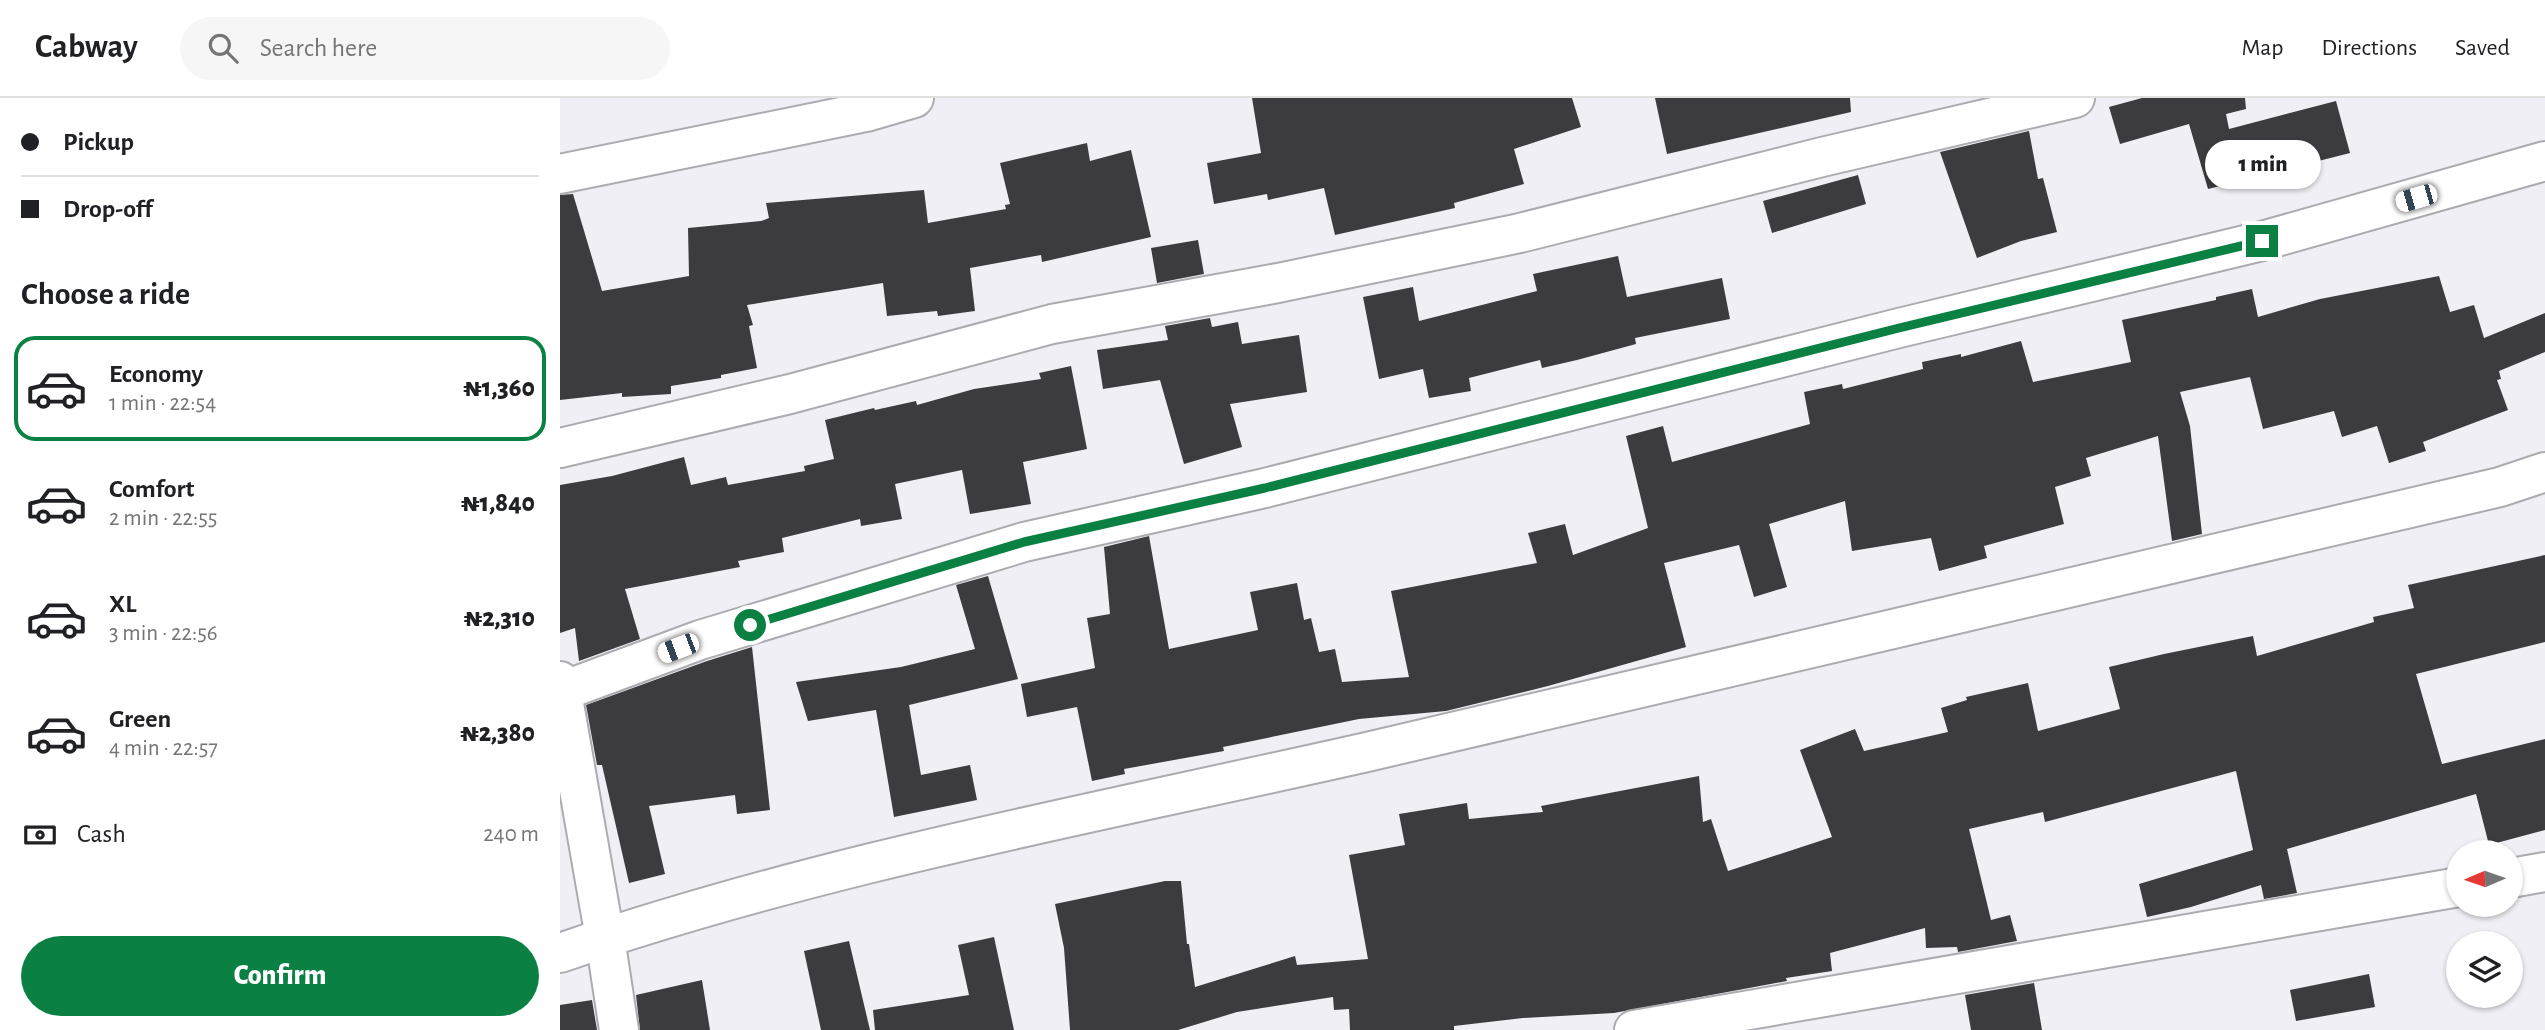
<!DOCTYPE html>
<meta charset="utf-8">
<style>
:root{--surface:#fff;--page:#f6f6f6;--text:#202124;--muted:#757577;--line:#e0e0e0;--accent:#0b8043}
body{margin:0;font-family:"Alegreya Sans",sans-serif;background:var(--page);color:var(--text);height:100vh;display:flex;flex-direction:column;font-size:26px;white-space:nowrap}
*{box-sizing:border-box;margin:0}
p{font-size:23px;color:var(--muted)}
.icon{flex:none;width:38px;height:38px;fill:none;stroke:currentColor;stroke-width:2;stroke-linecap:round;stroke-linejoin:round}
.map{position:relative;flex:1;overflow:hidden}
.panel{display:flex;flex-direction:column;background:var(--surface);width:560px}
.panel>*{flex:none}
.top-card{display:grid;align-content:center;height:154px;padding:0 21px;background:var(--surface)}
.needle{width:46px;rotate:268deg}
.tools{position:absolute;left:1886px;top:742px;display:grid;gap:14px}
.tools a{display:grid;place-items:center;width:77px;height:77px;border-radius:50%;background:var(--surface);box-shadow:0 2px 5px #0004;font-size:35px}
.end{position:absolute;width:32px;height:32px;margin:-16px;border:9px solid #0b8043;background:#fff;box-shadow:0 0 0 4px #fff}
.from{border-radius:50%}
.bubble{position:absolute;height:49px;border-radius:24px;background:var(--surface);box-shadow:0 2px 5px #0004;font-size:23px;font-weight:800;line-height:49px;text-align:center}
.car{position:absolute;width:21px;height:42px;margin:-21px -10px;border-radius:9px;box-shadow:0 0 5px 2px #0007;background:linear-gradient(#fff 24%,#345 0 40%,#fff 0 76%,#345 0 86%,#fff 0)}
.top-card b{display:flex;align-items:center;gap:24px;height:66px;font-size:26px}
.top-card b+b{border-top:2px solid var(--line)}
.top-card i{width:18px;height:18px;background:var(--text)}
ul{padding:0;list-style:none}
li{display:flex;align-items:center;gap:21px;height:105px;margin:0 14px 10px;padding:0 7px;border:4px solid transparent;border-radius:21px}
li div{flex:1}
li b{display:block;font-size:26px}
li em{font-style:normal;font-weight:800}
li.on{border-color:var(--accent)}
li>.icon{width:63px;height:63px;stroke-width:1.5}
h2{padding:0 21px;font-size:32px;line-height:84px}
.pay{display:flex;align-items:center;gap:18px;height:77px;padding:0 21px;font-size:26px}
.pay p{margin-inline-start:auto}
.primary-button{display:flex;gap:14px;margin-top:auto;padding:14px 21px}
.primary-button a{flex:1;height:80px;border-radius:42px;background:var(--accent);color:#fff;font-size:28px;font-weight:800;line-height:80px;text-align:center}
header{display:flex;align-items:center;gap:42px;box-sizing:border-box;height:98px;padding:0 35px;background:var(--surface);border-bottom:2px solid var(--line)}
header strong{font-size:33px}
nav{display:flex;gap:38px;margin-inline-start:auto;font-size:24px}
.search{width:490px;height:63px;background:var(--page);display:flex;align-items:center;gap:18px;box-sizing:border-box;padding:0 24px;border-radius:38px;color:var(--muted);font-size:26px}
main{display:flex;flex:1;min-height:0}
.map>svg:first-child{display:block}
.building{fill:#3c3c40}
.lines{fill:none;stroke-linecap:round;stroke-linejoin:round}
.minor-casing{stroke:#acabb1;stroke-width:42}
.minor{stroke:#fff;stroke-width:38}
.route{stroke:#0b8043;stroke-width:9}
</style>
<header>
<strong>Cabway</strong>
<div class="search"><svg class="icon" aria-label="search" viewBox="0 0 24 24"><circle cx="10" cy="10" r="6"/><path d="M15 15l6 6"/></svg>Search here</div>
<nav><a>Map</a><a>Directions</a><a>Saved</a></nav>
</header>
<main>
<section class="panel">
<div class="top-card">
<b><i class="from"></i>Pickup</b>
<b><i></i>Drop-off</b>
</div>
<h2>Choose a ride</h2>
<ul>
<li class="on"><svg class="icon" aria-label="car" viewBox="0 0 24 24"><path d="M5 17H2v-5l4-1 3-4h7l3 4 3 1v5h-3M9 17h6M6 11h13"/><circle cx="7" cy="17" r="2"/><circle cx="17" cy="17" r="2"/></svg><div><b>Economy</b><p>1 min · 22:54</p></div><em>₦1,360</em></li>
<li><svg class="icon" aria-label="car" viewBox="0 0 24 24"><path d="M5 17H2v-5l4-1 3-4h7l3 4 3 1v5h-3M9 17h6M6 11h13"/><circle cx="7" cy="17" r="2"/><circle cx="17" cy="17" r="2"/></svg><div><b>Comfort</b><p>2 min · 22:55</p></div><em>₦1,840</em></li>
<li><svg class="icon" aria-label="car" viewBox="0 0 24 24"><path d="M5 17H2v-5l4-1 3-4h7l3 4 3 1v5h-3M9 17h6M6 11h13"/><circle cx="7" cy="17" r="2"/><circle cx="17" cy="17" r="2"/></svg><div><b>XL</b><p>3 min · 22:56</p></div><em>₦2,310</em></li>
<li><svg class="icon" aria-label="car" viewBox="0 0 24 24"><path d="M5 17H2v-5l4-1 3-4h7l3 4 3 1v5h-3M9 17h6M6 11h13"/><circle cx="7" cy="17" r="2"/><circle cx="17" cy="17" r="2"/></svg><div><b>Green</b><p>4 min · 22:57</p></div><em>₦2,380</em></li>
</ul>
<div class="pay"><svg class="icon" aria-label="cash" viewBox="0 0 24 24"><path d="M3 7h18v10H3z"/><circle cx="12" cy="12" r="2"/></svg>Cash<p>240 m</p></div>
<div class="primary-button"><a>Confirm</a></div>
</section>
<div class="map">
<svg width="1985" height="932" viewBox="0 0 1985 932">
<rect width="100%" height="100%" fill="#f0eff5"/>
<!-- building -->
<g class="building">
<polygon points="692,0 1012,0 1021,29 954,51 964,86 894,105 895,110 775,137 764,90 708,102 707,96 654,106 647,65 701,55"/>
<polygon points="1095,0 1290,0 1291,14 1107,56"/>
<polygon points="1582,0 1685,0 1686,11 1666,16 1669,31 1776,3 1790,55 1648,91 1629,26 1560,46 1549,9"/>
<polygon points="1469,33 1478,81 1483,80 1497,134 1461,143 1417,160 1380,54"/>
<polygon points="527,45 530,63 571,52 591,139 482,164 481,157 410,170 415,213 378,218 377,213 327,218 323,185 187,207 193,227 189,228 197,270 161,277 161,280 111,288 111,296 62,299 62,295 0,302 0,97 13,96 42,193 129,178 128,130 201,123 209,120 206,105 364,92 368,125 446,111 445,107 450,106 440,65"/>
<polygon points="1298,77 1306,106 1212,135 1203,103"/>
<polygon points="638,142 644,176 597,185 591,150"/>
<polygon points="1058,158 1067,199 1162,180 1170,221 1075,240 1076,246 1017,262 982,270 980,262 909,280 911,293 869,300 863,271 819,281 803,199 853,189 859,223 977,193 973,176"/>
<polygon points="1879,178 1890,214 1914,207 1924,240 1985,215 1985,254 1939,273 1941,281 1937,282 1948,312 1863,344 1866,353 1829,365 1817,328 1782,339 1774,313 1703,331 1690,279 1620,294 1630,328 1642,436 1612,443 1598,338 1526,360 1531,378 1495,389 1504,426 1424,448 1427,460 1379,473 1371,440 1292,453 1285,403 1209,426 1227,489 1194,499 1179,447 1104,465 1126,549 988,588 886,613 799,621 663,649 664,653 564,671 565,676 532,683 517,609 467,619 461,586 535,570 527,520 550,516 544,449 589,438 609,551 698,532 690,494 737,485 744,522 751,520 759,554 775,551 782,584 849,579 831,493 977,465 968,435 1005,426 1013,457 1088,430 1066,338 1103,328 1112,364 1250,326 1244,294 1282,286 1283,291 1363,271 1362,264 1401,256 1401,259 1461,243 1473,284 1571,264 1562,222 1656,202 1656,199 1692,191 1698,219 1760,201"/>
<polygon points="650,220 652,229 678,224 682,246 739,237 747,294 670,306 682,349 624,366 600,282 543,291 537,252 608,242 605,228"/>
<polygon points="511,268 527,351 463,364 471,406 410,416 402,372 335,386 342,421 301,428 300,421 222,440 224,454 178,463 180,469 65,491 80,541 19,563 15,530 0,535 0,387 52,378 124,359 131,387 166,379 168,387 245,373 244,368 274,361 265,322 314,310 315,312 356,303 357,307 414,291 481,281 479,275"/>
<polygon points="1985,457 1985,544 1856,576 1882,666 1985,641 1985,732 1929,747 1916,696 1727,751 1737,795 1704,801 1701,787 1631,809 1587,819 1579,786 1693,752 1676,673 1485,724 1483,714 1409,731 1431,822 1450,817 1457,843 1398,854 1397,849 1366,850 1365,830 1270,855 1272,873 1226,880 1227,883 1054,915 963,920 894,928 894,932 790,932 789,911 774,912 773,899 677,914 618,932 510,932 504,850 495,806 605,783 621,783 627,846 629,846 635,889 735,858 737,867 808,861 789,757 845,747 839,716 907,705 909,721 983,714 981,708 1139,678 1143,724 1151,721 1168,773 1272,739 1240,652 1295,631 1304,653 1388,634 1381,610 1407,602 1406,599 1468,585 1478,633 1560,611 1549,569 1604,556 1693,538 1697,558 1814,524 1813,519 1854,510 1848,487"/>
<polygon points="428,478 458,581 349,607 361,677 410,667 417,702 334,719 316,612 248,623 236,584 341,569 415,551 396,487"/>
<polygon points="192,549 210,712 177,716 175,697 89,708 105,776 69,785 42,667 37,667 26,607 147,563"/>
<polygon points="434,839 454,932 315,932 313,912 409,897 398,847"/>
<polygon points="289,843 310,932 261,932 244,853"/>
<polygon points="1809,876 1815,909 1736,923 1730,892"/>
<polygon points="142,882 150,932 80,932 76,897"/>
<polygon points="1474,885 1482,932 1411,932 1405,897"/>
<polygon points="32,902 37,932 0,932 0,907"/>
</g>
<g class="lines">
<defs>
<g id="minor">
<polyline points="0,76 306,14 354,0"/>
<polyline points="0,350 230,296 492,226 718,185 960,135 1262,59 1515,0"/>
<polyline points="0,583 45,840 59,932"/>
<polyline points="0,594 140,542 464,444 705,390 1339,230 1702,143 1985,63"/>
<polyline points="1951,780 1985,774"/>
<path d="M0 855C262 765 537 715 807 654 1185 567 1562 476 1940 389L1985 374"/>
<polyline points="1074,932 1899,789"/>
</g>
</defs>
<!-- minor casing -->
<use href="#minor" class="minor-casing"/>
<!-- minor -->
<use href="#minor" class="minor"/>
</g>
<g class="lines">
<!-- route -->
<polyline class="route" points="190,527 464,444 705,390 1339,230 1702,143"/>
</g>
</svg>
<div class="tools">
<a><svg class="needle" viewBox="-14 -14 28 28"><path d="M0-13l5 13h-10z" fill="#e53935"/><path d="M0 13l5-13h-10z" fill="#757577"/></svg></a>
<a><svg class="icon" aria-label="layers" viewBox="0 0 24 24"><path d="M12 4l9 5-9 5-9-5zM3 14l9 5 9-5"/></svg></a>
</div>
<i class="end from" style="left:190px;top:527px"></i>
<i class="end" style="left:1702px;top:143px"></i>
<div class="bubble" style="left:1645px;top:42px;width:116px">1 min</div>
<i class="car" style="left:1856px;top:100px;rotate:254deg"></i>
<i class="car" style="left:118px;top:550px;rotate:249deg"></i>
</div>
</main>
